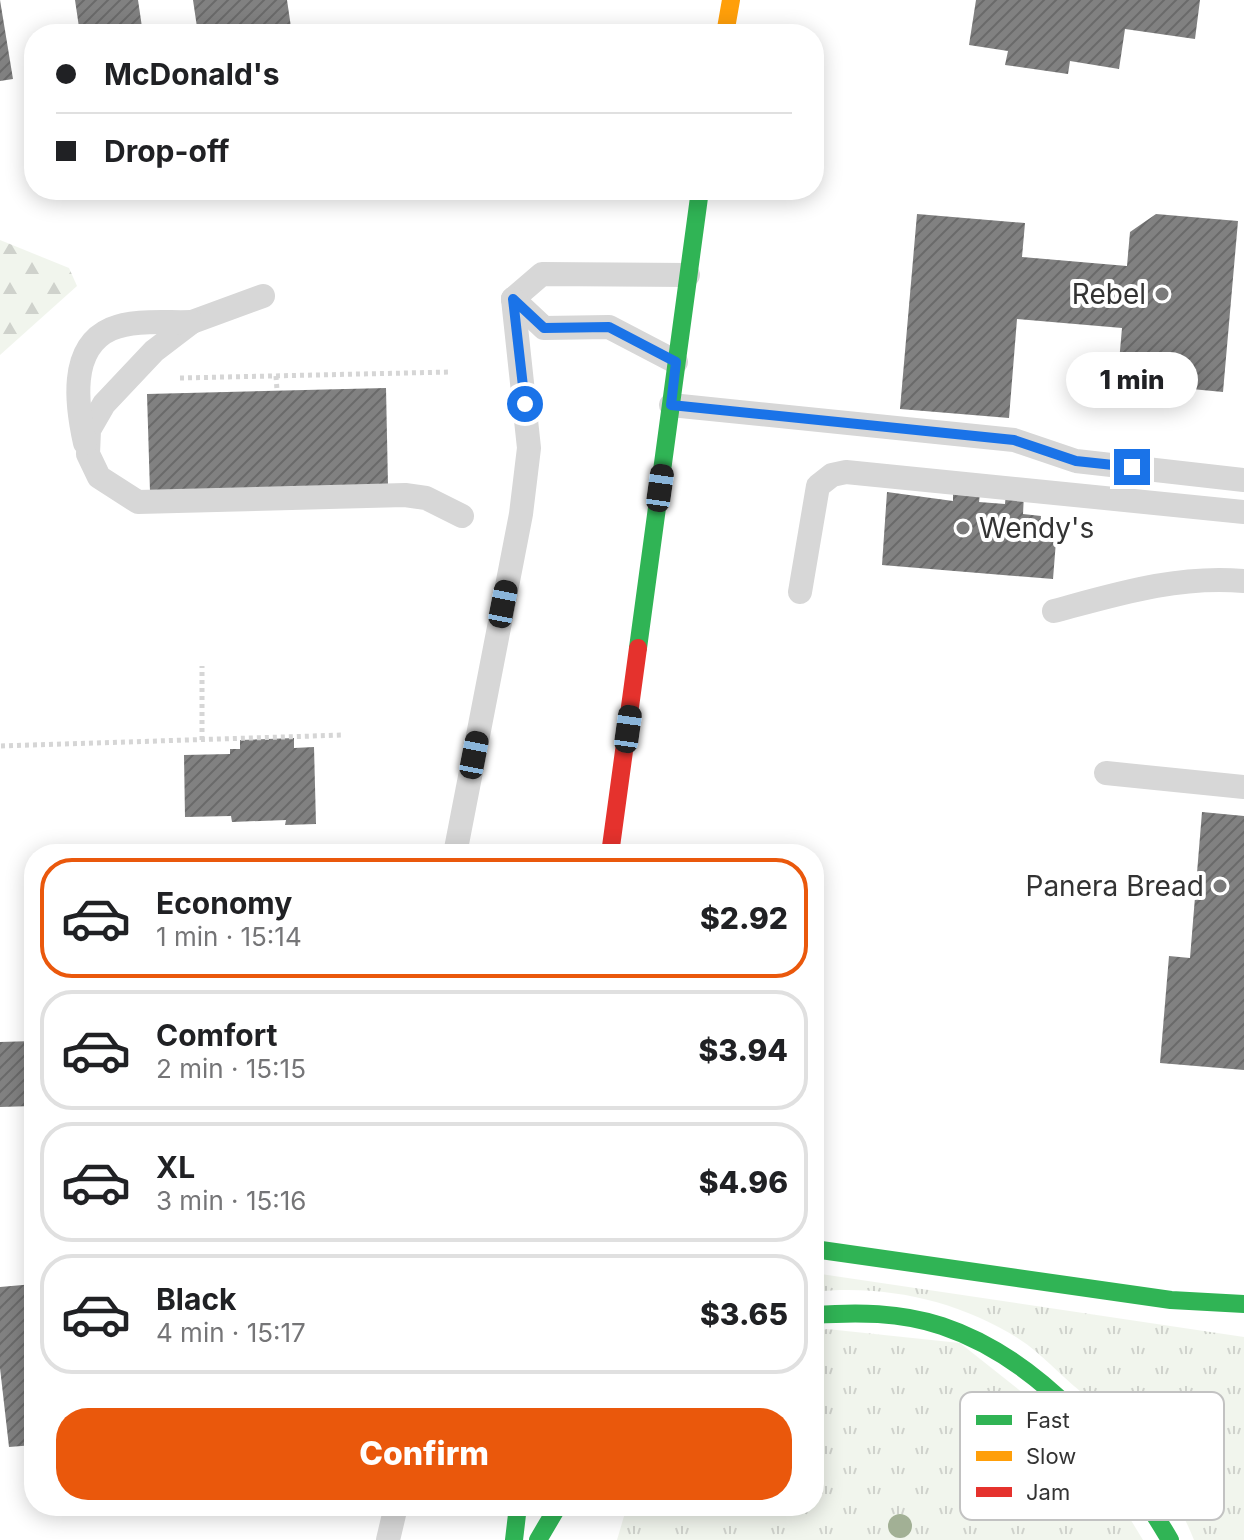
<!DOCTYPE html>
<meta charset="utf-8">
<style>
:root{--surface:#fff;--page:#f6f6f6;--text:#202124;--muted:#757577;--line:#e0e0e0;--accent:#ea580c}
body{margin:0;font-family:Inter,sans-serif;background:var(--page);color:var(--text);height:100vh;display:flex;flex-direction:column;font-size:30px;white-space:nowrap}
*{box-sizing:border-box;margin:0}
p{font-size:26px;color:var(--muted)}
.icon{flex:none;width:44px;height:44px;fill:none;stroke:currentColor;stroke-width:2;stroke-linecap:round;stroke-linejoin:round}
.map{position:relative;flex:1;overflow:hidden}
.details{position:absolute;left:24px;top:844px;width:800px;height:672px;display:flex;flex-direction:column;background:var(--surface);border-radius:32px;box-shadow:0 4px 20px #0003}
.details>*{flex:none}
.guide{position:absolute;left:24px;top:24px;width:800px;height:176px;border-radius:32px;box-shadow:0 4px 20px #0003;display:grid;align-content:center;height:176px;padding:0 32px;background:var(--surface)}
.end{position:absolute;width:36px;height:36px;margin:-18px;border:10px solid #1a73e8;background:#fff;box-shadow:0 0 0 4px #fff}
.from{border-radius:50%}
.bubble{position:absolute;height:56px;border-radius:28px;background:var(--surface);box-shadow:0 4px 20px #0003;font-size:26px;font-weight:800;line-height:56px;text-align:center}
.car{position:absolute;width:24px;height:48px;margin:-24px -12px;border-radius:10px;box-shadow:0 0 6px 2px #0007;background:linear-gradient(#222 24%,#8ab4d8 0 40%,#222 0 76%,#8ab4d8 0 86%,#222 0)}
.guide b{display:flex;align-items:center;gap:28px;height:76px;font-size:30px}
.guide b+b{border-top:2px solid var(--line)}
.guide i{width:20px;height:20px;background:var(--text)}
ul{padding:14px 0 0;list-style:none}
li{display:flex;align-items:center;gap:24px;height:120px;margin:0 16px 12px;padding:0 16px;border:4px solid var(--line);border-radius:32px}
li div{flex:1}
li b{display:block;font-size:30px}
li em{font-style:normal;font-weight:800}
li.on{border-color:var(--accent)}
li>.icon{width:72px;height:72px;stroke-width:1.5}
.action{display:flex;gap:16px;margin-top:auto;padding:16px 32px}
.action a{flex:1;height:92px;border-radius:32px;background:var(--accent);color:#fff;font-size:32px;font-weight:800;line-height:92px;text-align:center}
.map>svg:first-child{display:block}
.grass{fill:url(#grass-tufts)}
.forest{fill:url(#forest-firs)}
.building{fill:url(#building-hatch)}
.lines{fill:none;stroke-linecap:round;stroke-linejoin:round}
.path{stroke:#d6d6d6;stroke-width:5;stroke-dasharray:4 4;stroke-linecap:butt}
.lane{stroke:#d7d7d7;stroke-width:24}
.fast{stroke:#30b455;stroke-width:18}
.slow{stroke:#ff9f0a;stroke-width:18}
.jam{stroke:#e5322d;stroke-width:18}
.tree{fill:#a2b095}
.route{stroke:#1a73e8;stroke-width:10}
.poi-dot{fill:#7a7a7a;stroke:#fff;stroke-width:3}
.labels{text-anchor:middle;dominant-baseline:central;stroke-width:8;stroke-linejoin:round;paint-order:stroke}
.poi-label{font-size:28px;fill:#333;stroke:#fff;text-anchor:end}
.key{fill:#fff;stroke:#c2c2c2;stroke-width:2}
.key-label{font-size:22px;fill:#333}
</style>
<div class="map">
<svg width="1244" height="1540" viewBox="0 0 1244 1540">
<defs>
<pattern id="grass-tufts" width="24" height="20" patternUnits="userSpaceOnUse" patternTransform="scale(2)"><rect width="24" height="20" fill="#f1f5ed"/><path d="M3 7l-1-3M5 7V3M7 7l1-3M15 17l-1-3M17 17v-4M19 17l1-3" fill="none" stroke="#cfd2cc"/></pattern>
<pattern id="forest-firs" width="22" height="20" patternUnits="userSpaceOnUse" patternTransform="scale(2)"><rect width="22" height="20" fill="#f1f5ed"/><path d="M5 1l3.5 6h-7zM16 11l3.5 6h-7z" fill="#cfd2cc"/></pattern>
<pattern id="building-hatch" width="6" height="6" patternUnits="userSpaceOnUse" patternTransform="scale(2)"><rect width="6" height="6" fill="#818181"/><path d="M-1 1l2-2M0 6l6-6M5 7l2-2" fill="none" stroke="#6a6a6a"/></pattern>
</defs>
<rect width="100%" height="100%" fill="#fff"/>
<!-- grass -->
<g class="grass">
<path d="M814 1273 1244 1337V1540H1194C1170 1479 1129 1434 1080 1391 1060 1375 1041 1353 1019 1339 960 1301 884 1284 814 1292Z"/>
<polygon points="827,1329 960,1343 1033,1401 1115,1494 1143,1540 617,1540 627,1506 814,1506 814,1332"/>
</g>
<!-- forest -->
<polygon class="forest" points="0,240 69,268 77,286 0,355"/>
<!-- building -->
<g class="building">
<polygon points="0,0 13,79 0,81"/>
<polygon points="75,0 138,0 143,34 80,34"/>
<polygon points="193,0 287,0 292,34 198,34"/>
<polygon points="976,0 1200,0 1195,39 1125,29 1119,69 1070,61 1068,74 1005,65 1008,51 969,45"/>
<polygon points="917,214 1025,223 1022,257 1127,266 1130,232 1156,214 1238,221 1223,392 1139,384 1119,362 1122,328 1017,319 1009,418 900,409"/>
<polygon points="386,388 388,486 150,492 147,394"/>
<polygon points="953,491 980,493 979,502 1005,504 1006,492 1024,494 1023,514 1041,516 1039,539 1056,541 1053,579 882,565 887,492 953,501"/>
<polygon points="294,738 294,748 314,747 316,824 285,825 286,820 232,822 231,816 185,817 184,755 230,754 230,749 240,749 240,740"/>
<polygon points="1202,812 1244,816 1244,1070 1160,1063 1169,956 1190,958"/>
<polygon points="34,1041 34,1106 0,1107 0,1042"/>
<polygon points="34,1284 34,1445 9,1447 0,1368 0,1287"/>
</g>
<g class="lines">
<!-- path -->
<g class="path">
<polyline points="276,376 277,390"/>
<polyline points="180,378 451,372"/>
<polyline points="202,740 202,666"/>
<polyline points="1,746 344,735"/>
</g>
<!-- lane -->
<g class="lane">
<polyline points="263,296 192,322 154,351 104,404 89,430 88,454 99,477 138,502 405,495 426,498 462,516"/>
<polyline points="513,299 542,274 688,275"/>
<polyline points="513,299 544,328 609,327 676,362"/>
<polyline points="671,405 1014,440 1076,461 1244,480"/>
<path d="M85 443C77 407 68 348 111 329 134 319 167 323 192 322"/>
<polyline points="800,592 818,486 832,475 846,472 1244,512"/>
<path d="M1054 611C1117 594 1178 575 1244 581"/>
<polyline points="1106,773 1244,787"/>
<polyline points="455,854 521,514 529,448 513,299"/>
<polyline points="388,1540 396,1506"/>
</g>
<!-- fast -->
<g class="fast">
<polyline points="638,648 700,190"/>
<polyline points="814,1249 1171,1300 1244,1304"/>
<path d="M814 1315C857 1312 900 1312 942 1326 1041 1359 1119 1453 1170 1540"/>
<polyline points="514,1540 518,1506"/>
<polyline points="538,1540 558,1506"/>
</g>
<!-- slow -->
<polyline class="slow" points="725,34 731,0"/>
<!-- jam -->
<polyline class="jam" points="610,854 638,648"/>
</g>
<!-- trees -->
<circle class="tree" cx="900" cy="1526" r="12"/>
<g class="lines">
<!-- route -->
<polyline class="route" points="525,404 513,299 544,328 609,327 676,362 671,405 1014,440 1076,461 1132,467"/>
</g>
<!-- markers -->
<g class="poi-dot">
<circle cx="1162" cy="294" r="8"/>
<circle cx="963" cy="528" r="8"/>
<circle cx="1220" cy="886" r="8"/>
</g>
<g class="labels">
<!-- poi labels -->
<g class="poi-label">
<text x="1146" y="294">Rebel</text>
<text x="979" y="528" text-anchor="start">Wendy's</text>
<text x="1204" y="886">Panera Bread</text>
</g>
</g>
<!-- legend -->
<rect x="960" y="1392" width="264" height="128" rx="12" class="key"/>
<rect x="976" y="1415" width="36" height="10" fill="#30b455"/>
<rect x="976" y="1451" width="36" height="10" fill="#ff9f0a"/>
<rect x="976" y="1487" width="36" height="10" fill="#e5322d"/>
<g class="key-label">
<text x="1026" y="1428">Fast</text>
<text x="1026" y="1464">Slow</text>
<text x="1026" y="1500">Jam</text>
</g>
</svg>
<i class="end from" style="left:525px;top:404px"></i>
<i class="end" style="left:1132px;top:467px"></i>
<div class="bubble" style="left:1066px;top:352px;width:132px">1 min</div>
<i class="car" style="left:660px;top:488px;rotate:8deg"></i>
<i class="car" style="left:503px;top:604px;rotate:11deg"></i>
<i class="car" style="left:628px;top:729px;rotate:8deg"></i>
<i class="car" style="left:474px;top:755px;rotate:11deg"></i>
<div class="guide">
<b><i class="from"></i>McDonald's</b>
<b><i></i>Drop-off</b>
</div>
<section class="details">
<ul>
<li class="on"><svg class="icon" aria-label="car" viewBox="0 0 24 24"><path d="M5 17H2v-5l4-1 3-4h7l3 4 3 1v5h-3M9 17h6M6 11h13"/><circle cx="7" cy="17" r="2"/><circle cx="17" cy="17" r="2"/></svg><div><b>Economy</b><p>1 min · 15:14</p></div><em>$2.92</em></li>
<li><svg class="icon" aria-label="car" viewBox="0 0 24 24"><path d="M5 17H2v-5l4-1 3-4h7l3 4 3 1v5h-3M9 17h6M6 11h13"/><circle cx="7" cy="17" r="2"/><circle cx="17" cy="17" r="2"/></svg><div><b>Comfort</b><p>2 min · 15:15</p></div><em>$3.94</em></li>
<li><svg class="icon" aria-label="car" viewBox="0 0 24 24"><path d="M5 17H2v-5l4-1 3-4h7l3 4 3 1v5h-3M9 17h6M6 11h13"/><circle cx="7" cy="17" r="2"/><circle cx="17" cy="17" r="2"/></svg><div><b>XL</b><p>3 min · 15:16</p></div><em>$4.96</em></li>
<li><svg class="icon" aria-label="car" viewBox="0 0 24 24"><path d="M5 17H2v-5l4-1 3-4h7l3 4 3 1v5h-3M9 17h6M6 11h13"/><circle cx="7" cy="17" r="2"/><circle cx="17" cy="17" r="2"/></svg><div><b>Black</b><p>4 min · 15:17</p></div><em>$3.65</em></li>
</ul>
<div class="action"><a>Confirm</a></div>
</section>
</div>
